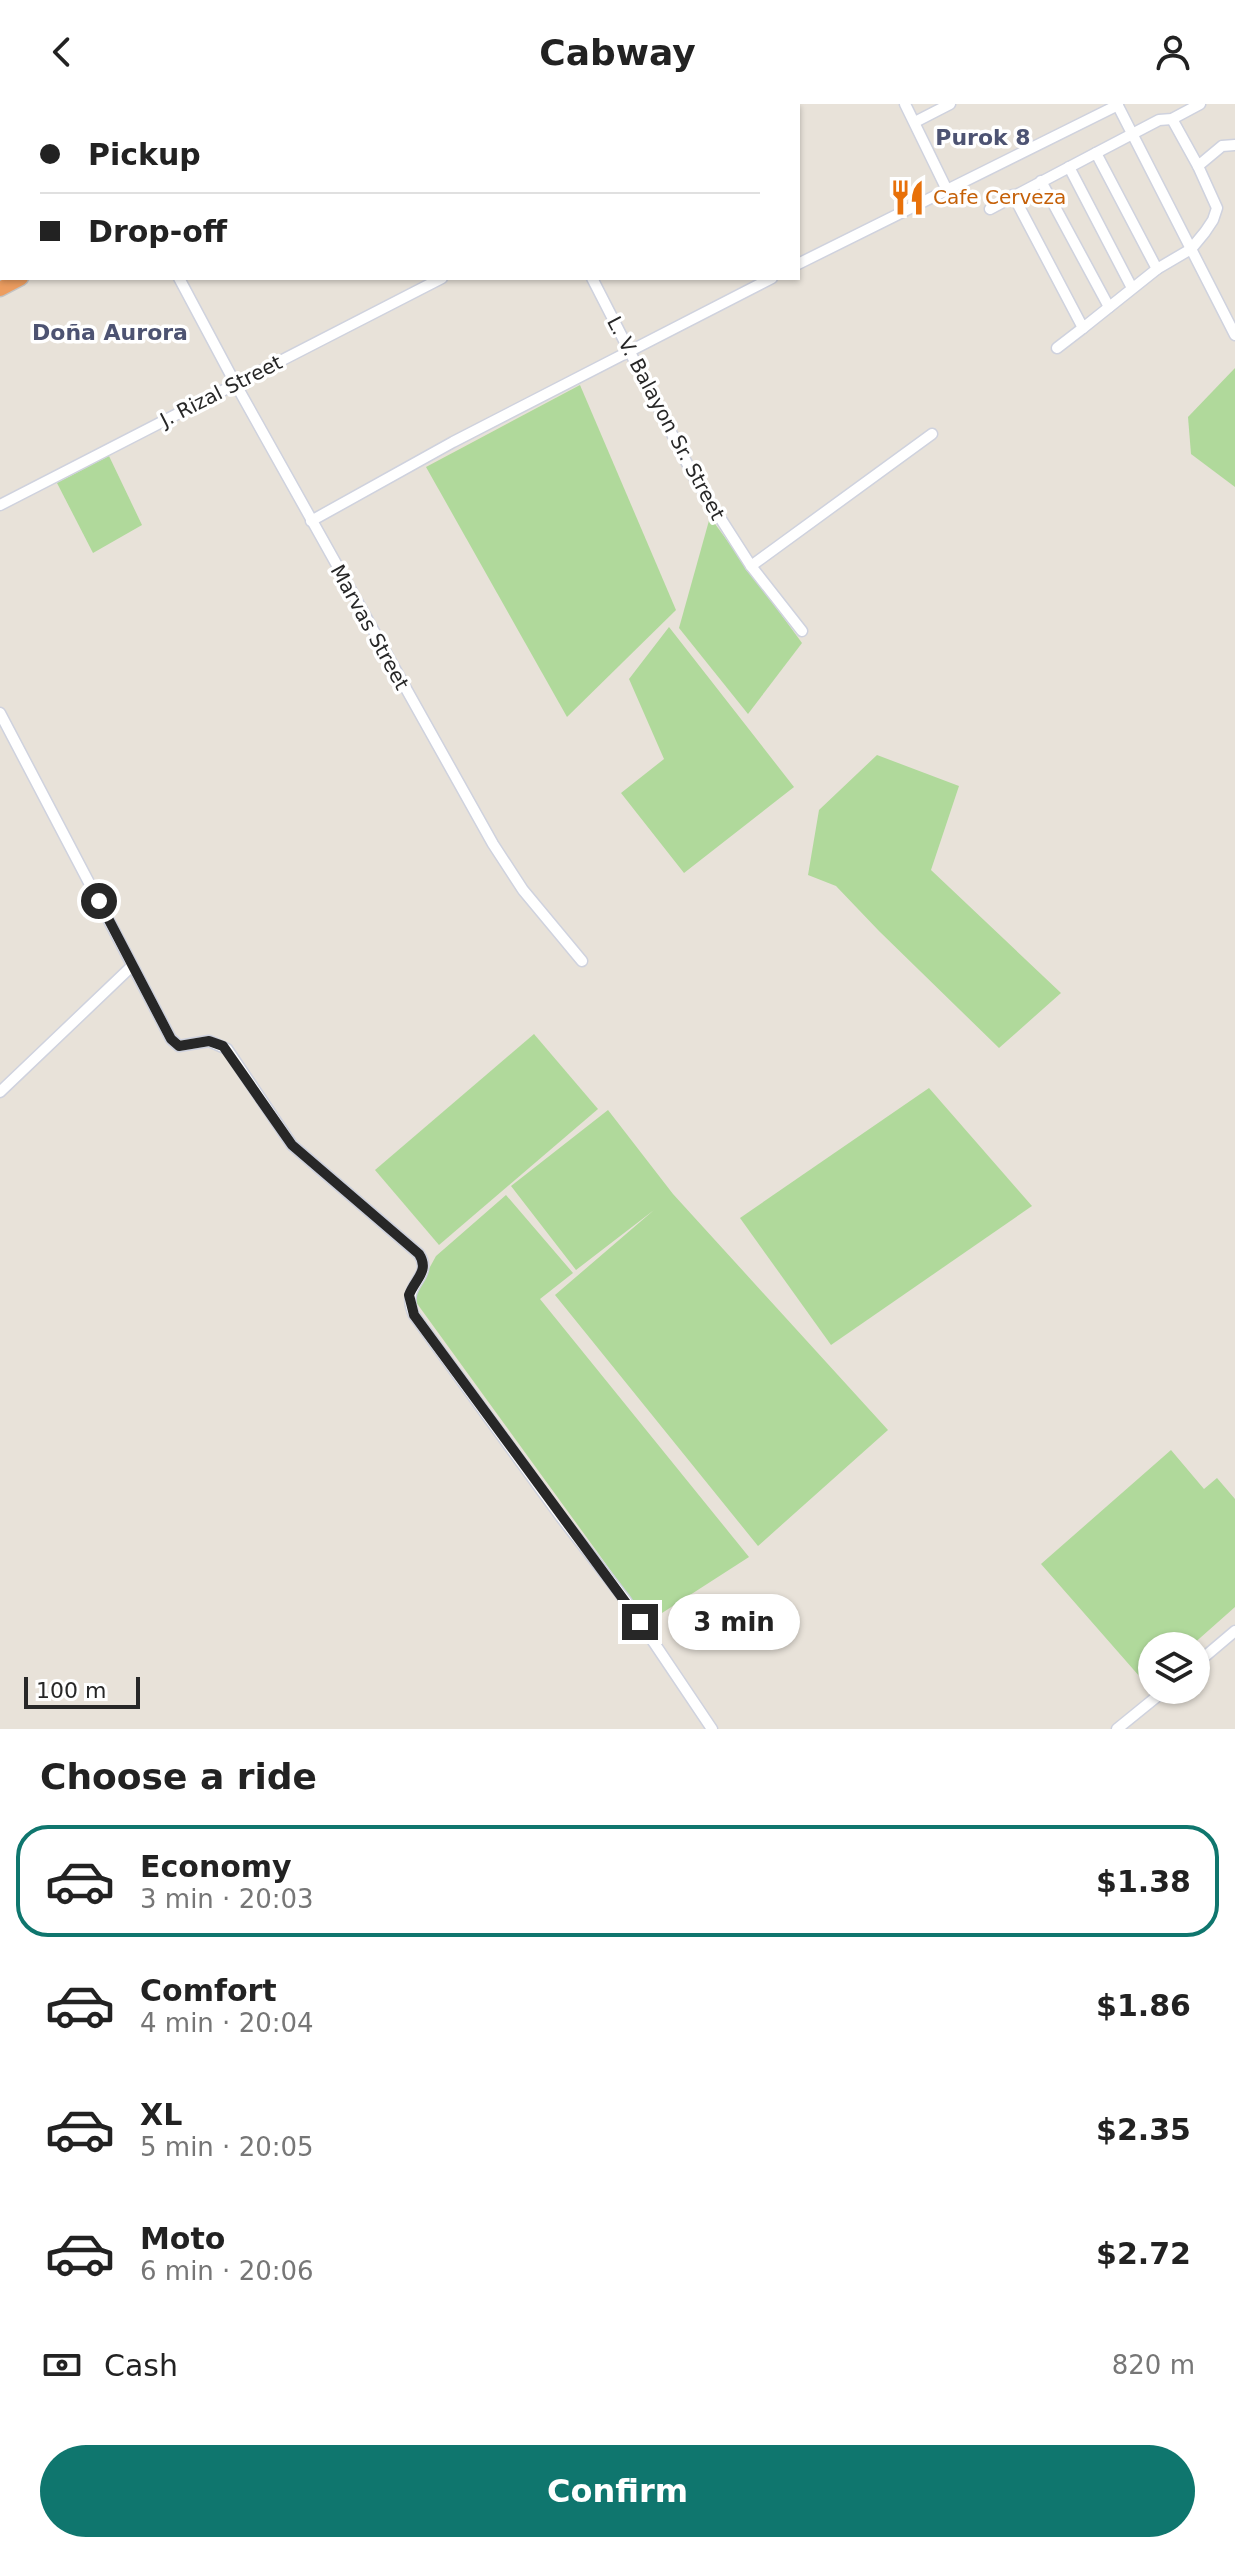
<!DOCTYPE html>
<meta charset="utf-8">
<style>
:root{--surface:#fff;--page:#f2f2f2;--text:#222;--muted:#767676;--line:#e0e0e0;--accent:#0f766e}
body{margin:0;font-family:"DejaVu Sans",sans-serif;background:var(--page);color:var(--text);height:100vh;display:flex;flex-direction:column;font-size:30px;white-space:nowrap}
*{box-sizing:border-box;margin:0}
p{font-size:26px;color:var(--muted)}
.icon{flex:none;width:44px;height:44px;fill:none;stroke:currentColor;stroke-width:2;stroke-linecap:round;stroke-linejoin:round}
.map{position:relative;height:1625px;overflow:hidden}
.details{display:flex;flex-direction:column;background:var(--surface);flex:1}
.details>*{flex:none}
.banner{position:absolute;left:0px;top:0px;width:800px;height:176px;box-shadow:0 2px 6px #0004;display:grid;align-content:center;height:176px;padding:0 40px;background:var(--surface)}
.fabs{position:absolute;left:1138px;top:1528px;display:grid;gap:16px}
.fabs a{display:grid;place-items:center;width:72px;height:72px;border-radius:50%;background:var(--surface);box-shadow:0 2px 6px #0004;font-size:40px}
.scale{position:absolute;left:24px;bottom:20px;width:116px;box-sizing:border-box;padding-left:8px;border:4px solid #272727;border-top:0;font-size:22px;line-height:28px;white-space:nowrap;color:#272727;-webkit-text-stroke:6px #fff;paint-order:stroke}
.end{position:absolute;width:36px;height:36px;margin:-18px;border:10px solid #272727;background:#fff;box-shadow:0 0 0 4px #fff}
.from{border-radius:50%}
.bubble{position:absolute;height:56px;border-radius:28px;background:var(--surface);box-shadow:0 2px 6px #0004;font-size:26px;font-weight:800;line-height:56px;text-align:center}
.banner b{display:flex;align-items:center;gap:28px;height:76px;font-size:30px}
.banner b+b{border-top:2px solid var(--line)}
.banner i{width:20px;height:20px;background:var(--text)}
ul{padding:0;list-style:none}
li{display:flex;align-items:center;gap:24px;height:112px;margin:0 16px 12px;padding:0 24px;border:4px solid transparent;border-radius:32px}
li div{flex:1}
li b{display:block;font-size:30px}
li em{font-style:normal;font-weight:800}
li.selected{border-color:var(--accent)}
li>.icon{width:72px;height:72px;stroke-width:1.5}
h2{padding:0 40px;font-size:36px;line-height:96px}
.pay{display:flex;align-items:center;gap:20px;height:88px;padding:0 40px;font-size:30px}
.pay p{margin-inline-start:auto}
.action{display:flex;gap:16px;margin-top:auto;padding:16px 40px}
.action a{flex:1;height:92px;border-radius:48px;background:var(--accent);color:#fff;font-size:32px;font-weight:800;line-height:92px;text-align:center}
header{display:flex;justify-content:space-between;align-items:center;height:104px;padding:0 40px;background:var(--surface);font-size:36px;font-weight:800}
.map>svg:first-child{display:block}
.green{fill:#b0d99b}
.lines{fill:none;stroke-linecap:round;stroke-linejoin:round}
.stream{stroke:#76c4e0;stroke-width:2}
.minor-casing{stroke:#cfd2de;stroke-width:13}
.highway-casing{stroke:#c3c3c3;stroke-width:17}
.minor{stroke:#fff;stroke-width:10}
.highway{stroke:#ec9d60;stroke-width:14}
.route{stroke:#272727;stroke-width:10}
.labels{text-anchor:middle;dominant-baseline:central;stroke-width:7;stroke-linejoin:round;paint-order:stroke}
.food-label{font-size:20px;fill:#c56008;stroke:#fff;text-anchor:start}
.street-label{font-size:20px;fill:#272727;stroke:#fff}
.neighbourhood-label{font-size:22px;font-weight:bold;fill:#4d5372;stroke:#fff}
</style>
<header><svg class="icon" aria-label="back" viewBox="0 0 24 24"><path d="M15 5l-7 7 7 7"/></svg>Cabway<svg class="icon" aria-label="person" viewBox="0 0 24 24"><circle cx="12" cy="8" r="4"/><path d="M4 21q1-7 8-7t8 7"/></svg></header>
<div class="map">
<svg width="1235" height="1625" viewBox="0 0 1235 1625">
<rect width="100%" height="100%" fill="#e8e2d9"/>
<!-- green -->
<g class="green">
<polygon points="1235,264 1235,383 1191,350 1188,313"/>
<polygon points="580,281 676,506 567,613 426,363"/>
<polygon points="109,352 142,421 93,449 57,379"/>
<polygon points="710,413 802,539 748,610 679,524"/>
<polygon points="669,523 794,683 684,769 621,689 664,655 629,575"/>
<polygon points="877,651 959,682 931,766 1061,889 999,944 879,827 836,782 808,771 819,706"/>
<polygon points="534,930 598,1005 439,1141 375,1066"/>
<polygon points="929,984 1032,1102 831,1241 740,1114"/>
<polygon points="608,1006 673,1090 888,1326 758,1442 555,1191 654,1106 576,1166 511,1082"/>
<polygon points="506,1091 573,1169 540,1195 749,1453 648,1518 413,1194 436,1152"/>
<polygon points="1171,1346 1204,1385 1217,1374 1235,1395 1235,1503 1191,1542 1152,1542 1152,1576 1147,1581 1041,1460"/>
</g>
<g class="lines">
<!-- stream -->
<g class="stream">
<polyline points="100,2 101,0"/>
<polyline points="0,75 2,72"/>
</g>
<defs>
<g id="minor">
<polyline points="497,0 498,2"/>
<polyline points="905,0 947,86"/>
<polyline points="1117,0 1235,231"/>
<polyline points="778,2 782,0"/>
<polyline points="1172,15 1198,62 1222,42 1235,41"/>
<polyline points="915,18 950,0"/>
<polyline points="1096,49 1159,16 1172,15 1200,0"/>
<polyline points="1069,63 1132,184"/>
<polyline points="1041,77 1109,203"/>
<polyline points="1013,91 1083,224 1157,165 1191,145 1205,128 1213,116 1217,104 1198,62"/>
<polyline points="990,105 1096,49 1157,165"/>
<polyline points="798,160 1118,1"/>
<polyline points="179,174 235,279 493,740 523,786 582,857"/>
<polyline points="592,174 694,373 751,462 802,527"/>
<polyline points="1057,244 1083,224"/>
<polyline points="0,401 442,174"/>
<polyline points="311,417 453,338 772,174"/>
<polyline points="751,462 932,330"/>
<path d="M0 609 171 935 179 942 209 937 227 945 292 1041 419 1150C435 1175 399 1178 414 1211L561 1413 626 1497 712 1625"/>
<polyline points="0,988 132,862"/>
<polyline points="1196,1560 1235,1527"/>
<polyline points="1117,1625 1165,1586"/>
</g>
<g id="highway">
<polyline points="358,2 361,0"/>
<polyline points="0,185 21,174"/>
</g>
</defs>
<!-- minor casing -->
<use href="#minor" class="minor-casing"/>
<!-- highway casing -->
<use href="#highway" class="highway-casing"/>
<!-- minor -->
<use href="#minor" class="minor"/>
<!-- highway -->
<use href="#highway" class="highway"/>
</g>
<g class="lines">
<!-- route -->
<path class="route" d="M99 797 171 935 179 942 209 937 223 942 292 1041 419 1150C430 1167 415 1175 409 1191L414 1211 640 1518"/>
</g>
<!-- icons -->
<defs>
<symbol id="restaurant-bare" viewBox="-9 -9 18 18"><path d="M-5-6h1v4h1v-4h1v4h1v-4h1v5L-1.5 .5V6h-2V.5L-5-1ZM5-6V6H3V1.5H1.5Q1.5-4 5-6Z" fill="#e8710a" stroke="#fff" stroke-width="2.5" paint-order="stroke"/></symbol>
</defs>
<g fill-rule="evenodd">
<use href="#restaurant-bare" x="882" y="68" width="51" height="51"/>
</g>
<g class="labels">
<!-- food labels -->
<g class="food-label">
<text x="933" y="93">Cafe Cerveza</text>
</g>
<!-- street labels -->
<g class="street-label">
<text transform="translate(221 287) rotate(-27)">J. Rizal Street</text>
<text transform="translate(666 314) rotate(62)">L. V. Balayon Sr. Street</text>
<text transform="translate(370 523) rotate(61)">Marvas Street</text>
</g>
<!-- neighbourhood labels -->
<g class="neighbourhood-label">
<text x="983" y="33">Purok 8</text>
<text x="110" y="228">Doña Aurora</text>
</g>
</g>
</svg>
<div class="fabs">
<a><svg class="icon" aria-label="layers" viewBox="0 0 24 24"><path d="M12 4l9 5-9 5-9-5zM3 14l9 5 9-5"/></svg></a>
</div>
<div class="scale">100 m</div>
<i class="end from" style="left:99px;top:797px"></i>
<i class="end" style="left:640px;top:1518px"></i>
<div class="bubble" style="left:668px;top:1490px;width:132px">3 min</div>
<div class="banner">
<b><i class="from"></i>Pickup</b>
<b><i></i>Drop-off</b>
</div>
</div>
<section class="details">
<h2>Choose a ride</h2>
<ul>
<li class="selected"><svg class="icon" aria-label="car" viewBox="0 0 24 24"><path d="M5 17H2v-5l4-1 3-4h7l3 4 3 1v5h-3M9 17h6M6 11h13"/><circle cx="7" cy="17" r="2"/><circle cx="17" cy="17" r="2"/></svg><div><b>Economy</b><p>3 min · 20:03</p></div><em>$1.38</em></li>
<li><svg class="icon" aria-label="car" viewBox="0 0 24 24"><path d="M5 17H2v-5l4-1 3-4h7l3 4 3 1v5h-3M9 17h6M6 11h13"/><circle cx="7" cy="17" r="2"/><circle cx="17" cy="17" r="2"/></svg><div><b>Comfort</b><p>4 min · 20:04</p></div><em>$1.86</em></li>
<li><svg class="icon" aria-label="car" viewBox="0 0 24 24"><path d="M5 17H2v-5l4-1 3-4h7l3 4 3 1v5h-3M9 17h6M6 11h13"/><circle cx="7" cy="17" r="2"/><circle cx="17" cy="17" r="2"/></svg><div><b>XL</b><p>5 min · 20:05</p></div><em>$2.35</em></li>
<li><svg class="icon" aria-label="car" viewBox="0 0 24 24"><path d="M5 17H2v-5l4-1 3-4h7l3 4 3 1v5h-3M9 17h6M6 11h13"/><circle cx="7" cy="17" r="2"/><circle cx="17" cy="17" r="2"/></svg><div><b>Moto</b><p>6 min · 20:06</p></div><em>$2.72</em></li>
</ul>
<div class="pay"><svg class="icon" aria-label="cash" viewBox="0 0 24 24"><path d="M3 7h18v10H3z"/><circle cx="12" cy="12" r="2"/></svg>Cash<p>820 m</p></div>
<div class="action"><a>Confirm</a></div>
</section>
